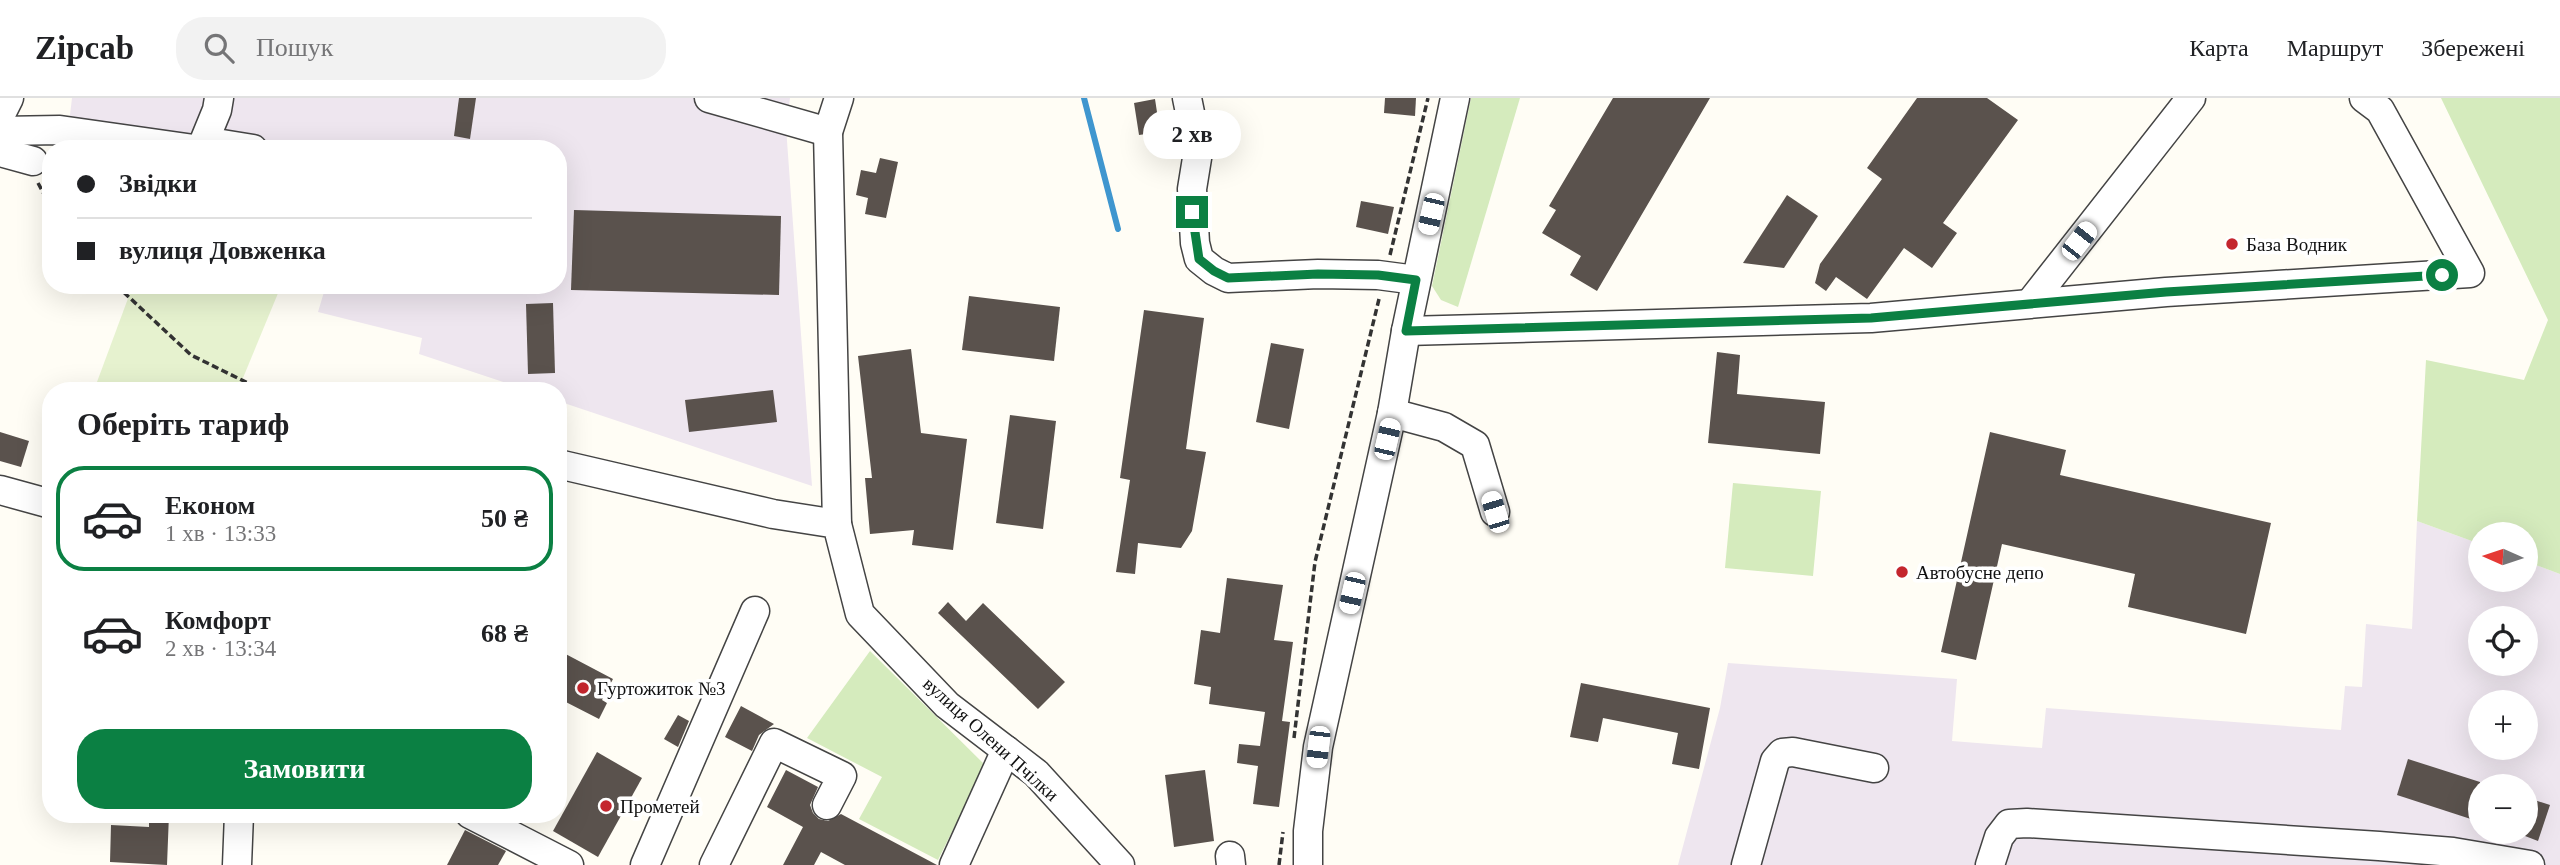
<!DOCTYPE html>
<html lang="uk">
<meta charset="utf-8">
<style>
:root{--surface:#fff;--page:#f2f2f2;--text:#202124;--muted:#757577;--line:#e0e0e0;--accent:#0b8043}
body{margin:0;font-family:"Times New Roman",serif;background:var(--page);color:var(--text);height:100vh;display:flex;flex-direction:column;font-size:26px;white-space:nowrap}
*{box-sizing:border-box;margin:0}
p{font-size:23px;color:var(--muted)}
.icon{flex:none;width:38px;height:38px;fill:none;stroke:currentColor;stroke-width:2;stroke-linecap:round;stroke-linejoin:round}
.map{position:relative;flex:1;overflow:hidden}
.details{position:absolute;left:42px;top:284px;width:525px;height:441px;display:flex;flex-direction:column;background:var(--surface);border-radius:28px;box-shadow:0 7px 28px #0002}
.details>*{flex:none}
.hud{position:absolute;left:42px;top:42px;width:525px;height:154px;border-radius:28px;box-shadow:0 7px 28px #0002;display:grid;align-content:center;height:154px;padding:0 35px;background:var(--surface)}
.needle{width:46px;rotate:273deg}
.buttons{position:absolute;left:2468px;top:424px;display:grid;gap:14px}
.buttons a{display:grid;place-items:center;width:70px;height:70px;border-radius:50%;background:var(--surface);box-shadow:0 7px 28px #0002;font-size:35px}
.end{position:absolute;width:32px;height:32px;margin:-16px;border:9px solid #0b8043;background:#fff;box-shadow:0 0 0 4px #fff}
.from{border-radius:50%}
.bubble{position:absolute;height:49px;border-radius:24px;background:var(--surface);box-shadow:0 7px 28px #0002;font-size:23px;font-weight:700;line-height:49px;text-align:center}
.car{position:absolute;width:21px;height:42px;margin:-21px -10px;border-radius:9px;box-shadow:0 0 5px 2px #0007;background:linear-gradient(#fff 24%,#345 0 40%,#fff 0 76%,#345 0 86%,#fff 0)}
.hud b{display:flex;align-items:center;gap:24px;height:66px;font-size:26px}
.hud b+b{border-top:2px solid var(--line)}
.hud i{width:18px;height:18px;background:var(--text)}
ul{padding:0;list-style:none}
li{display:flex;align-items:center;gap:21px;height:105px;margin:0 14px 10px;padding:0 21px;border:4px solid transparent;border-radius:28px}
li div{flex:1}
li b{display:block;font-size:26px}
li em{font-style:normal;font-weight:700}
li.on{border-color:var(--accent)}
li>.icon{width:63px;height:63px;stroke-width:1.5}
h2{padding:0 35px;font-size:32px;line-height:84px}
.button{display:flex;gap:14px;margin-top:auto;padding:14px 35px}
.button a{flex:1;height:80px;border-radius:28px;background:var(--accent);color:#fff;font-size:28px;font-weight:700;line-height:80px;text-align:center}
header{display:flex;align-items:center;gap:42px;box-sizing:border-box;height:98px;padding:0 35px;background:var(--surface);border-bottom:2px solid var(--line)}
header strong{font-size:33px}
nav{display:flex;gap:38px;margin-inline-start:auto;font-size:24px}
.search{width:490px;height:63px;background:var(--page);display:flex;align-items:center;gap:18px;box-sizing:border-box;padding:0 24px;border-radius:28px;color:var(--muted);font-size:26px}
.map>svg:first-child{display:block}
.industrial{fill:#eee6ef;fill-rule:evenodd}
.green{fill:#d5ebbd}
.pitch{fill:#e6f2cf}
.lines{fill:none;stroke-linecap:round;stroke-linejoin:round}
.stream{stroke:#3f96cf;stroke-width:6}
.building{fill:#5a524d}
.minor-casing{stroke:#444;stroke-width:31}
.path{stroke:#333;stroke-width:3.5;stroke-dasharray:7 3.5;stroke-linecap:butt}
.minor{stroke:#fff;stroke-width:28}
.route{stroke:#0b8043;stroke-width:9}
.poi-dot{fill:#c4262e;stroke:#fff;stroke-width:2.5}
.labels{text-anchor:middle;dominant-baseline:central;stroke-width:7;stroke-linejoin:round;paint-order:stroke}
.poi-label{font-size:19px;fill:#111;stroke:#fff;text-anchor:start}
.street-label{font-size:19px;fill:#111;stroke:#fff}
</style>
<header>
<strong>Zipcab</strong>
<div class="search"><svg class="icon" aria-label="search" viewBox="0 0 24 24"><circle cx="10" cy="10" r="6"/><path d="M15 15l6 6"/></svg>Пошук</div>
<nav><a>Карта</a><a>Маршрут</a><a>Збережені</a></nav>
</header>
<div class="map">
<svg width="2560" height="767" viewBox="0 0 2560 767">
<rect width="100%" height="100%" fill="#fffdf5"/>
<!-- industrial -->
<g class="industrial">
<polygon points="72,0 790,0 786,29 812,388 558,303 558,292 527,292 419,256 422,240 318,214 324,194 304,187 558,187 558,51 66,51"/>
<path d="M2417 423 2480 446V481H2525V463L2560 476V767H1678L1720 610 1728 565 1957 581 1952 643 2042 650 2046 610 2341 632 2345 588 2362 589 2366 526 2412 531ZM2480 520H2525V565H2480ZM2480 604H2525V649H2480ZM2480 688H2525V733H2480Z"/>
</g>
<!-- green -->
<g class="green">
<polygon points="1471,0 1520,0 1458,209 1441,202 1432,188"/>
<polygon points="2441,0 2560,0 2560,476 2525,463 2525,436 2480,436 2480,446 2417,423 2426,262 2524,282 2548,222"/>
<polygon points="1733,385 1821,393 1813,478 1725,470"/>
<polygon points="870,553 985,667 938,762 859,721 882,679 807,640"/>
</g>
<!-- pitch -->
<polygon class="pitch" points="133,187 281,188 238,292 94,292"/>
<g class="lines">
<!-- stream -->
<polyline class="stream" points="1084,0 1118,131"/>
</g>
<!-- building -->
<g class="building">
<polygon points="459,0 476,0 470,41 454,38"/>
<polygon points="1385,0 1416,0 1415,18 1384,15"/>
<polygon points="1613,0 1710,0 1597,193 1570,177 1581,158 1542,135 1556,112 1549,108"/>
<polygon points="1917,0 1987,0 2018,22 1943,125 1957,135 1932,170 1904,150 1867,201 1836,179 1826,193 1815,185 1820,166 1882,81 1867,70"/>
<polygon points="1155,1 1160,34 1139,37 1134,5"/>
<polygon points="880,60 898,64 886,120 865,116 868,100 856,97 861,72 876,75"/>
<polygon points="1787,97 1818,118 1784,170 1743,165"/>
<polygon points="1361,103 1394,109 1388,136 1356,129"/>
<polygon points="574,112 781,118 779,197 571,192"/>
<polygon points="969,198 1060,209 1054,263 962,252"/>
<polygon points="553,205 555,275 528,276 526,206"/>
<polygon points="1144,212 1204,220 1186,351 1206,354 1192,433 1181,450 1138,445 1135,476 1116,474 1130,382 1120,380"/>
<polygon points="1271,245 1304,251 1289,331 1256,324"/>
<polygon points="911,251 921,335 967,341 953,452 912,447 914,432 870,436 865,380 872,380 858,258"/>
<polygon points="1717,254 1740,257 1737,296 1825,304 1820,356 1708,345"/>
<polygon points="773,292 777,324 689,334 685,302"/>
<polygon points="1010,317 1056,323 1043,431 996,425"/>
<polygon points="0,334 29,343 21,369 0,363"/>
<polygon points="1990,334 2066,352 2060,377 2271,425 2246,536 2128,509 2135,476 2002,446 1976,562 1941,554"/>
<polygon points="1227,480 1283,487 1274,542 1293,544 1282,623 1290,624 1279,709 1253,706 1258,668 1237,665 1239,646 1260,648 1265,614 1209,606 1211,589 1194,586 1201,532 1220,535"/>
<polygon points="948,504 966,523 983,505 1065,584 1038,611 938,515"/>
<polygon points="558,552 613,581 602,602 607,605 599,621 558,600"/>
<polygon points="1581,585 1710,610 1699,671 1672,666 1678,635 1603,620 1598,644 1570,639"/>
<polygon points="741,608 774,626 759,637 752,653 725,639"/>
<polygon points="678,617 689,623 678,649 664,641"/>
<polygon points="597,654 642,680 598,759 553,733"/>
<polygon points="2408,661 2480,684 2480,724 2397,697"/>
<polygon points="786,672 818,689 810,707 813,715 819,721 828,723 841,716 937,767 845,767 821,754 814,767 783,767 803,729 767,709"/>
<polygon points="1205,672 1214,743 1174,749 1165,677"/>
<polygon points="2525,699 2550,707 2538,743 2525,738"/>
<polygon points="149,716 169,716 167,767 110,764 111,727 149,729"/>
<polygon points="465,732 506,753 498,767 447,767"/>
</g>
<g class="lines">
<defs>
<g id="minor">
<polyline points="709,0 828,34"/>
<polyline points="1187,0 1198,54 1192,91 1195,145 1199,161 1214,173 1228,180 1318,176 1378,177 1416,182"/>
<polyline points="0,18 9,0"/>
<polyline points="0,33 60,32 194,51"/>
<polyline points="201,51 217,12 219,0"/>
<polyline points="204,51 222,46 253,51"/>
<polyline points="0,54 33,63"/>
<polyline points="2031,204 2191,0"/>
<polyline points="1406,233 1871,220 2166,194 2470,175 2380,12 2364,0"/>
<polyline points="1392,315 1444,329 1475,347 1495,414"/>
<polyline points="558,366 773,416 837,426 860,516 947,607 1036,675 1120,767"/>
<polyline points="0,392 51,406"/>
<polyline points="837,426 828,34 839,0"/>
<polyline points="470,716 569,767"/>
<polyline points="1230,758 1231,767"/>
<polyline points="237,767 239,716"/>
<polyline points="645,767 755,513"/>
<polyline points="714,767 774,645 842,678 827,707"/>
<polyline points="954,767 1006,652"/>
<polyline points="1308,767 1308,733 1318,649 1392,315 1406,233 1455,0"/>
<polyline points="1746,767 1775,663 1782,655 1793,654 1874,670"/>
<polyline points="1990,767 1999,739 2009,726 2027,725 2379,748 2453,754 2530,767"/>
</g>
</defs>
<!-- minor casing -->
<use href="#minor" class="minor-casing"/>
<!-- path -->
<g class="path">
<polyline points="38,85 51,109"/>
<polyline points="1390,157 1428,0"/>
<polyline points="116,187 191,257 262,292"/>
<polyline points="1294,640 1315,464 1379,201"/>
<polyline points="1279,767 1283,734"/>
</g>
<!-- minor -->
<use href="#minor" class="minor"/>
</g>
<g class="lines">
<!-- route -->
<polyline class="route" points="1192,114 1199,161 1214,173 1228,180 1318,176 1378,177 1416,182 1406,233 1871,220 2166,194 2442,177"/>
</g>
<!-- markers -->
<g class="poi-dot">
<circle cx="2232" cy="146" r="7"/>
<circle cx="1902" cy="474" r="7"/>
<circle cx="583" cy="590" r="7"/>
<circle cx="606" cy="708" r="7"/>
</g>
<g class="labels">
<!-- poi labels -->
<g class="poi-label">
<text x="2246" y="146">База Водник</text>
<text x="1916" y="474">Автобусне депо</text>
<text x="597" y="590">Гуртожиток №3</text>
<text x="620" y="708">Прометей</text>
</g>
<!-- street labels -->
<g class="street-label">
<text transform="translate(991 641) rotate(42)">вулиця Олени Пчілки</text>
</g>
</g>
</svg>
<div class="buttons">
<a><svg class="needle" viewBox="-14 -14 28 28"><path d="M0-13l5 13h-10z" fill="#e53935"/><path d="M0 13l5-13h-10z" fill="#757577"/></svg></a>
<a><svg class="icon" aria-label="locate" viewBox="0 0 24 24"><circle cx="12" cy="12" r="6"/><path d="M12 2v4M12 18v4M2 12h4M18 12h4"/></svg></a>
<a>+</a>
<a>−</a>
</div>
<i class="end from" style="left:2442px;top:177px"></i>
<i class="end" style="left:1192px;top:114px"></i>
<div class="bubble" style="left:1143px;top:12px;width:98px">2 хв</div>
<i class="car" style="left:1431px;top:116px;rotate:193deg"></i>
<i class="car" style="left:2079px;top:143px;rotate:38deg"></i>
<i class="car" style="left:1387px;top:341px;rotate:13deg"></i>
<i class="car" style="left:1495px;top:414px;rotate:343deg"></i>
<i class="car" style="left:1352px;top:495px;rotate:193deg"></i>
<i class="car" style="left:1318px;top:649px;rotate:187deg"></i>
<div class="hud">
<b><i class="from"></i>Звідки</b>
<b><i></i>вулиця Довженка</b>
</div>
<section class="details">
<h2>Оберіть тариф</h2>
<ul>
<li class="on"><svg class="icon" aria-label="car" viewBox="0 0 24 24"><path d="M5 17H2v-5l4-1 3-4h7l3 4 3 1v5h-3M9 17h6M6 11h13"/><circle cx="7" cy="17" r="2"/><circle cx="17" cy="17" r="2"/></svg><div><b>Економ</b><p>1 хв · 13:33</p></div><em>50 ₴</em></li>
<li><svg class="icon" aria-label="car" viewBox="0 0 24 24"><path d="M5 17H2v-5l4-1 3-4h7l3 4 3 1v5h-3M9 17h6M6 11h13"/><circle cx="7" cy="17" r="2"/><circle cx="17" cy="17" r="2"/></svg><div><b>Комфорт</b><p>2 хв · 13:34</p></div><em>68 ₴</em></li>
</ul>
<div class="button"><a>Замовити</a></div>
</section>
</div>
